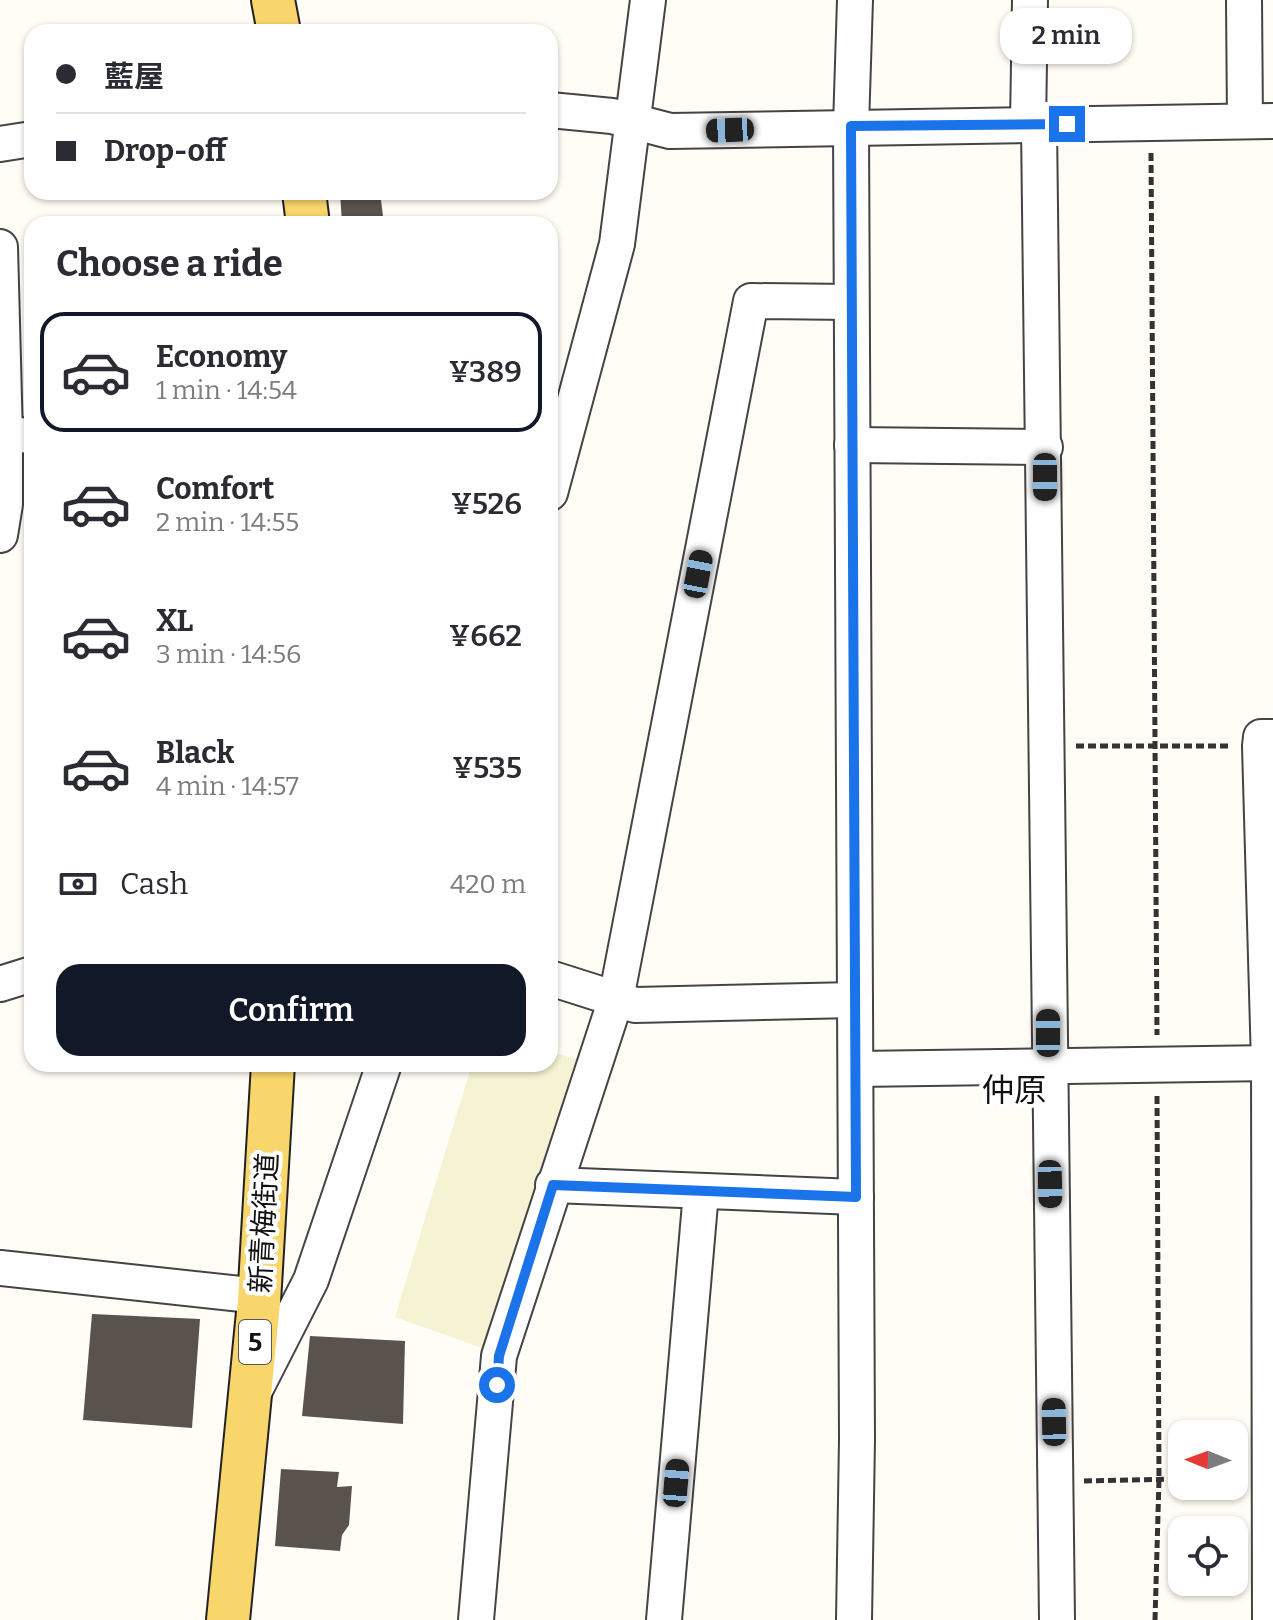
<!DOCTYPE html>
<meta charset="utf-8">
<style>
:root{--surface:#fff;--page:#f2f2f3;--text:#2b2b33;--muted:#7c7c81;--line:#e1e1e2;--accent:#111827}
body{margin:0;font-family:Bitter,"Noto Sans JP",serif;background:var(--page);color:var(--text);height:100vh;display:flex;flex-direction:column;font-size:30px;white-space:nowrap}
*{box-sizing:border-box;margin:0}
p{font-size:26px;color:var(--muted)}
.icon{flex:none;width:44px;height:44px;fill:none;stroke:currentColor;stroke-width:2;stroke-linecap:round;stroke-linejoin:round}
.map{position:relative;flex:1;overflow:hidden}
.drawer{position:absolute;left:24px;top:216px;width:534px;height:856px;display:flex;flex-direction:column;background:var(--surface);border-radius:24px;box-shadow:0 2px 6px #0004}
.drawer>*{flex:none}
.guide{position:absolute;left:24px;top:24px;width:534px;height:176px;border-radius:24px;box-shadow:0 2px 6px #0004;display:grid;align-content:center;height:176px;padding:0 32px;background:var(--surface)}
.needle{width:52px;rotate:271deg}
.buttons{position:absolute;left:1168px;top:1420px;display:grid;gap:16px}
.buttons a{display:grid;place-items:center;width:80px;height:80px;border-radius:16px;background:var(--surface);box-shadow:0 2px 6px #0004;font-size:40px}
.end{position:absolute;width:36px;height:36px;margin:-18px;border:10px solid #1a73e8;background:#fff;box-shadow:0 0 0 4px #fff}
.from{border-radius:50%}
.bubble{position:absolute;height:56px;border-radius:24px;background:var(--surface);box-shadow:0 2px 6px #0004;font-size:26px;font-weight:600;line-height:56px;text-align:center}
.car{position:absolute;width:24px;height:48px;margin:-24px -12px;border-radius:10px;box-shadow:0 0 6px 2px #0007;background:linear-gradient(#222 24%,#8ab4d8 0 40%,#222 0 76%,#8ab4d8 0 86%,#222 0)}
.guide b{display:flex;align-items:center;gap:28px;height:76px;font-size:30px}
.guide b+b{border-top:2px solid var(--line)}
.guide i{width:20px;height:20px;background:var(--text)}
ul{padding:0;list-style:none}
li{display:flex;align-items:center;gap:24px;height:120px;margin:0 16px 12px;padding:0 16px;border:4px solid transparent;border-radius:24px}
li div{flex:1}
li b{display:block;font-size:30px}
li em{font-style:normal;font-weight:600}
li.current{border-color:var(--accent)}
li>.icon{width:72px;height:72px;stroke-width:1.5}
h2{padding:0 32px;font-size:36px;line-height:96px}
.pay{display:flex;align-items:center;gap:20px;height:88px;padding:0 32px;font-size:30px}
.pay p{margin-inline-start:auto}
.cta{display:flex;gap:16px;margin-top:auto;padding:16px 32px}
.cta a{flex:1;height:92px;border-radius:24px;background:var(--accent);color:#fff;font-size:32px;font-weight:600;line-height:92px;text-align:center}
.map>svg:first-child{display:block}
.farmland{fill:#f6f3d4}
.building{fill:#5a524d}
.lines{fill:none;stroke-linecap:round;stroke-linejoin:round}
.minor-casing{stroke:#444;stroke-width:38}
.major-casing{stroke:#222;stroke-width:46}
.path{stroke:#333;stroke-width:5;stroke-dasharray:8 4;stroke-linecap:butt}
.minor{stroke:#fff;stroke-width:34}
.major{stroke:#f9d66b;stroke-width:42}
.route{stroke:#1a73e8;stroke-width:10}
.labels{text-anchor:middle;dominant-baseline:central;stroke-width:8;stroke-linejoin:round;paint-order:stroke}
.shield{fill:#fff;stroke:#585858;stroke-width:2}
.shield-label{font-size:26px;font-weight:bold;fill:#111}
.street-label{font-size:28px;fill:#111;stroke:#fff}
.quarter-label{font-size:32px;fill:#111;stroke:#fff}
</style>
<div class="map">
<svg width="1273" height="1620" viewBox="0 0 1273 1620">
<rect width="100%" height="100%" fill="#fffdf5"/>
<!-- farmland -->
<polygon class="farmland" points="550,1052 576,1059 485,1349 395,1317 472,1064 550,1064"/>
<!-- building -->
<g class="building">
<polygon points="340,192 380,192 384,224 342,224"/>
<polygon points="92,1314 200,1319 192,1428 83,1420"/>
<polygon points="310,1336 405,1341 403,1424 302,1416"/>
<polygon points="281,1469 339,1472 337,1487 352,1486 349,1525 342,1535 340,1551 275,1546"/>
</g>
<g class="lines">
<defs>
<g id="minor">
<polyline points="1244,0 1245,121"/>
<polyline points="550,110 612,116 670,131 1273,121"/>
<polyline points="1028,125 1030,0"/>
<polyline points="1039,125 1057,1620"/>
<polyline points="0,144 32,139"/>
<polyline points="0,247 5,436 32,435"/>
<polyline points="852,445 1045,447"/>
<polyline points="550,493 617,244 648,0"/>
<polyline points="0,535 5,504 5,436"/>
<polyline points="550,978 635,1005 855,1000"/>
<polyline points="0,984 32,974"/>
<polyline points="856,1069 1273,1063"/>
<polyline points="553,1185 856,1197"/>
<polyline points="0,1268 259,1296"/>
<polyline points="255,1390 311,1280 384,1064"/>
<polyline points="476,1620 499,1356 616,999 751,301 851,302"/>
<polyline points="664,1620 701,1192"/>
<polyline points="854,1620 857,1439 851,126 855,0"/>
<polyline points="1270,1620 1269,1063 1260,746 1261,737 1273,737"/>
</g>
<g id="major">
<polyline points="273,0 279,32"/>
<polyline points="304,192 308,224"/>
<polyline points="228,1620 259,1302 273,1064"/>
</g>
</defs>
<!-- minor casing -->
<use href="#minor" class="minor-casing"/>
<!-- major casing -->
<use href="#major" class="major-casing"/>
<!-- path -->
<g class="path">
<polyline points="1151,153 1157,1035"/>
<polyline points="1076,746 1230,746"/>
<polyline points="1084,1481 1182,1479"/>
<polyline points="1155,1620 1159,1479 1157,1093"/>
</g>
<!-- minor -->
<use href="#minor" class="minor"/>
<!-- major -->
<use href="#major" class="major"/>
</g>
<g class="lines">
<!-- route -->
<polyline class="route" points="497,1385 499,1356 553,1185 856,1197 851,126 1067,124"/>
</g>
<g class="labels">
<!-- shield labels -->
<rect class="shield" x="239" y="1320" width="32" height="44" rx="6"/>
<g class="shield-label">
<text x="255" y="1342">5</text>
</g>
<!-- street labels -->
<g class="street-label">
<text transform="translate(264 1223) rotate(-87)">新青梅街道</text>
</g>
<!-- quarter labels -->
<g class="quarter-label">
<text x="1014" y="1090">仲原</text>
</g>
</g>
</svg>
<div class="buttons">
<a><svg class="needle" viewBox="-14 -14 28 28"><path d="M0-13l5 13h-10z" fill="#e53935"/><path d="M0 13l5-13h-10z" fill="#7c7c81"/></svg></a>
<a><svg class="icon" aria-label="locate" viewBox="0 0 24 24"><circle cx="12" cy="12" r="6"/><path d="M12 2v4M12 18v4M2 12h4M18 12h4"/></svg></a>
</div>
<i class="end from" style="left:497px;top:1385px"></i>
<i class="end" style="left:1067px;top:124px"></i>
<div class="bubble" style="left:1000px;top:8px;width:132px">2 min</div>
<i class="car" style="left:730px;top:130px;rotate:268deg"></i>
<i class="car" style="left:1045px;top:477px;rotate:180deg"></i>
<i class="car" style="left:698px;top:574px;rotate:11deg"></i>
<i class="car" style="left:1048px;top:1033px;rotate:0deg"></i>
<i class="car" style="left:1050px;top:1184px;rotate:179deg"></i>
<i class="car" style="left:1054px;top:1422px;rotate:359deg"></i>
<i class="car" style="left:676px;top:1483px;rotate:5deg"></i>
<div class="guide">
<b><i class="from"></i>藍屋</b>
<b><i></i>Drop-off</b>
</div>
<section class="drawer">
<h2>Choose a ride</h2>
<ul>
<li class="current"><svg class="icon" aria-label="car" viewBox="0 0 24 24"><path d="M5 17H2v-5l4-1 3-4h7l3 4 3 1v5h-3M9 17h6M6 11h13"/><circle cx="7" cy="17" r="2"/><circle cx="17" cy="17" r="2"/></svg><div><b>Economy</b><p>1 min · 14:54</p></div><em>¥389</em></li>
<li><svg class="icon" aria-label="car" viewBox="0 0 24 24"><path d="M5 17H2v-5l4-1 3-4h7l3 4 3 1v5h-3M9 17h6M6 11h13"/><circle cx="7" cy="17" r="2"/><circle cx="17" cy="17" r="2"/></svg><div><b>Comfort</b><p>2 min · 14:55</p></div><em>¥526</em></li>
<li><svg class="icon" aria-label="car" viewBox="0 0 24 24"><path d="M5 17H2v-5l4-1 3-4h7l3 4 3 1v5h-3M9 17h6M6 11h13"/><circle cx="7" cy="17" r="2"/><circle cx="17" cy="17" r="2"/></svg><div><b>XL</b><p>3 min · 14:56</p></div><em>¥662</em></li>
<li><svg class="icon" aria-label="car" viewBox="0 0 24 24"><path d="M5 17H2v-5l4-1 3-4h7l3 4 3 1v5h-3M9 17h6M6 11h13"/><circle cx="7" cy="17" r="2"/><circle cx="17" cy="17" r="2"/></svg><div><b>Black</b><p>4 min · 14:57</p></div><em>¥535</em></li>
</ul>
<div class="pay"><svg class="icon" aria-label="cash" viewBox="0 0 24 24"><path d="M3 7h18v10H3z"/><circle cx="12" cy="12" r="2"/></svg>Cash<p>420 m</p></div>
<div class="cta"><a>Confirm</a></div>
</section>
</div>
